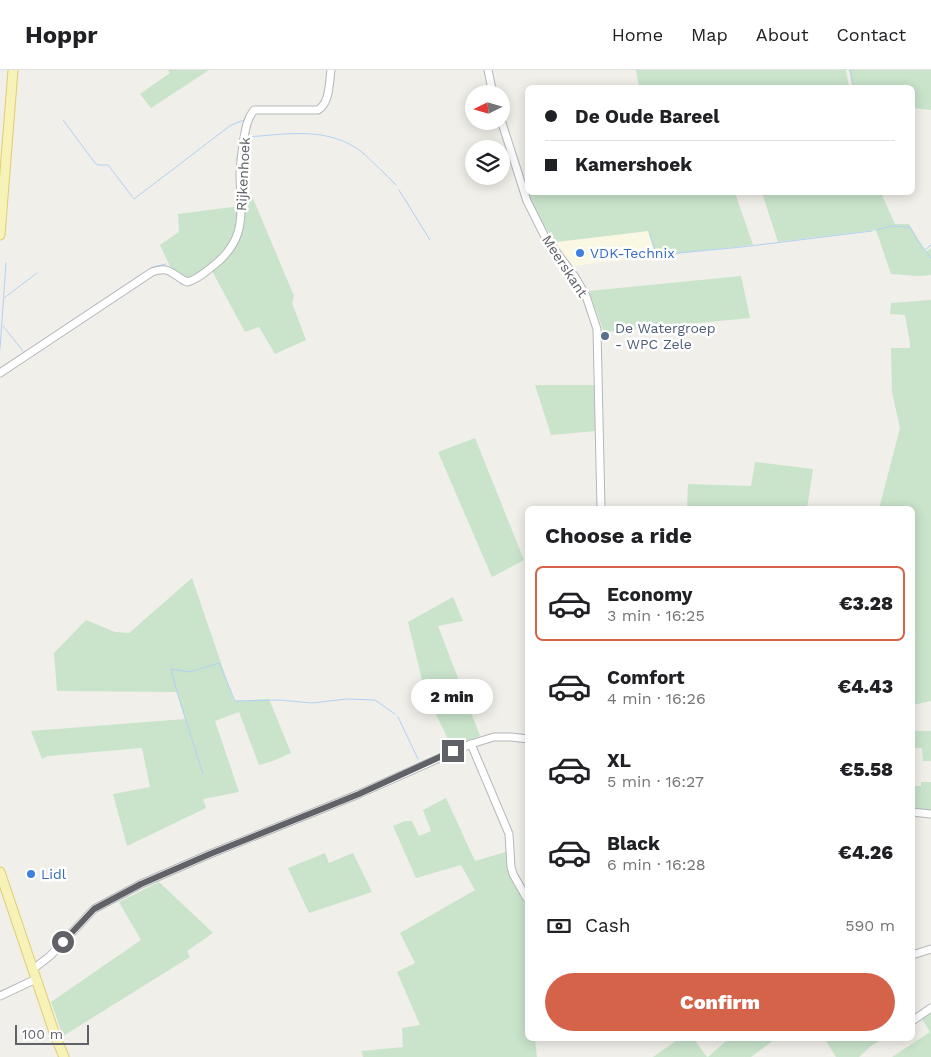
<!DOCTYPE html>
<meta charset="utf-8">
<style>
:root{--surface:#fff;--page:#f6f6f6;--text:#202124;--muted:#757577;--line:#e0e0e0;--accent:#d56349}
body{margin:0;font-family:"Work Sans",sans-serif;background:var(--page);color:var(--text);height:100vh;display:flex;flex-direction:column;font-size:19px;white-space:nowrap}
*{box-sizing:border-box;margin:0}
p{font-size:16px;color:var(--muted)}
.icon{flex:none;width:28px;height:28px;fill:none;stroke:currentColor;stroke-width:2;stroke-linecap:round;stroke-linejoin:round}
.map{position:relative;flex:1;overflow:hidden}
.panel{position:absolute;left:525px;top:436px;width:390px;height:535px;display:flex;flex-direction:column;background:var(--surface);border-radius:8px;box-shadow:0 2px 12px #0003}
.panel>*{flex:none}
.hud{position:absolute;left:525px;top:15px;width:390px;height:110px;border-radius:8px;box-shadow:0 2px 12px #0003;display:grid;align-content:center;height:110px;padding:0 20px;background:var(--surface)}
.needle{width:32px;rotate:265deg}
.fabs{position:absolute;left:465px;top:15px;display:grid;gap:10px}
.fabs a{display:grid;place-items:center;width:45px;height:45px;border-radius:50%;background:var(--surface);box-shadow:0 2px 12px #0003;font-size:25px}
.scale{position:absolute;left:15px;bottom:12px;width:74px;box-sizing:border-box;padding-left:5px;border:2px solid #606267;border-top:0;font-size:14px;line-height:18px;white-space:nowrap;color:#606267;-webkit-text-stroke:4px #fff;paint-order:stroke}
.end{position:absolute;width:22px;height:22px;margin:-11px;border:6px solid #606267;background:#fff;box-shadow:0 0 0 2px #fff}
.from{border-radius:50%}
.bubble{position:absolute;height:35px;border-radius:18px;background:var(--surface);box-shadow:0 2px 12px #0003;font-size:16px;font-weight:800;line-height:35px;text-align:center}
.hud b{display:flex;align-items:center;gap:18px;height:48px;font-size:19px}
.hud b+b{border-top:1px solid var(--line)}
.hud i{width:12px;height:12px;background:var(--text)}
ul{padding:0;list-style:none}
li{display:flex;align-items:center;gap:15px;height:75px;margin:0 10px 8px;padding:0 10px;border:2px solid transparent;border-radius:8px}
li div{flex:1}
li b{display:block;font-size:19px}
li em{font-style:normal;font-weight:800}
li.on{border-color:var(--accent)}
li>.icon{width:45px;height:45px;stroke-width:1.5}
h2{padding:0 20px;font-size:22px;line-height:60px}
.pay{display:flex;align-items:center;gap:12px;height:55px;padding:0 20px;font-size:19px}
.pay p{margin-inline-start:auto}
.cta{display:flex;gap:10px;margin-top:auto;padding:10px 20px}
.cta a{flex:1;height:58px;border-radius:30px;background:var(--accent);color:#fff;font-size:20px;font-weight:800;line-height:58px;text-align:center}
header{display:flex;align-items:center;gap:30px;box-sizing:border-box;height:70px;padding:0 25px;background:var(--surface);border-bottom:1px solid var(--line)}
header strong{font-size:24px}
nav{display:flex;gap:28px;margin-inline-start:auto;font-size:18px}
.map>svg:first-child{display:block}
.commercial{fill:#faf8e3}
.green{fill:#c9e4cb}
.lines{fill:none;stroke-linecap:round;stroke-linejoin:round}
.stream{stroke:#b3d1f5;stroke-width:1}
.minor-casing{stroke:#b5b7bb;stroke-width:9}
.major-casing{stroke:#e1ce70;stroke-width:11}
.minor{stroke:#fff;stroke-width:7}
.major{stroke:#f6f2b8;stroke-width:9}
.route{stroke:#606267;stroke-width:6}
.shop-dot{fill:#3f7fe0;stroke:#fff;stroke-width:2}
.service-dot{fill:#5c6f8a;stroke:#fff;stroke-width:2}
.labels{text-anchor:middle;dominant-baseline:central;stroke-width:5;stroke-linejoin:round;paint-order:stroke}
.street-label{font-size:14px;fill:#606267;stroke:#fff}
.shop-label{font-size:14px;fill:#366cbe;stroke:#fff;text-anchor:start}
.service-label{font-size:14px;fill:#4e5e75;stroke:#fff;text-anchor:start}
</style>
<header>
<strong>Hoppr</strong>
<nav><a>Home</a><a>Map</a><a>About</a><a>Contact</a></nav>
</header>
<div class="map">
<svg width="931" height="987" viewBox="0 0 931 987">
<rect width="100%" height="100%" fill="#f0efe9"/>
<!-- commercial -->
<polygon class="commercial" points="648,161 656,186 573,196 556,172"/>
<!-- green -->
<g class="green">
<polygon points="168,0 209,0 151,38 140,24 170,3"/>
<polygon points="636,0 846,0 849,17 639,17"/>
<polygon points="849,0 931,0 931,40 913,38 912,18 863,18 852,15"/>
<path d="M244 118 252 126 294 226 292 233 306 270 275 284 259 257 245 262 212 201C243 176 248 157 244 118Z"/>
<path d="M535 122 735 123 753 175 656 186 648 161 556 172C544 157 535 142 528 124Z"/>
<polygon points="762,123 881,123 895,154 909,154 926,182 931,178 931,205 917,206 891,204 876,160 778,172"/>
<polygon points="240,136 238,155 228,178 198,205 186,209 170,196 160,175 179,162 178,144"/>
<polygon points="741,206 750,248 604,262 589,221"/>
<polygon points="931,230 931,631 913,635 912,439 879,439 900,358 892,322 891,278 910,278 910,273 905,245 890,244 891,233"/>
<polygon points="535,315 596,315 596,361 551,365"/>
<polygon points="475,368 524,490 492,507 438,382"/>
<polygon points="755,392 813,399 807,439 687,439 688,414 751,416"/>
<polygon points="192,508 234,631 269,629 291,683 273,691 259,695 239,642 215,651 239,722 203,729 206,738 127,776 113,724 150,717 142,678 48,686 42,689 31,661 185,649 177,622 57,621 54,583 86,550 115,562 129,563"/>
<polygon points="453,527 463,551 438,556 480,666 452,677 425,622 408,552"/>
<polygon points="913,661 931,661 931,691 923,691 922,678 913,678"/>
<polygon points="921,712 931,712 931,740 913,738 913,716 921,716"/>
<polygon points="446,728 475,791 509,781 515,811 527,833 528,969 535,969 537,987 363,987 362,981 403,977 402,958 420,955 397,902 415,893 400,863 475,820 461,795 416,808 393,756 405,751 412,751 419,766 431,761 423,740"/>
<polygon points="325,783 329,793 353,783 372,822 309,843 288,798"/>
<polygon points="159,812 213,863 187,881 190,887 63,966 51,932 141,870 119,832"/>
<polygon points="931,944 931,987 892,987 930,962 922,949"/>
<polygon points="679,969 699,969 696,972 707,987 653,987"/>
<polygon points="728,969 775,969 751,987 708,987"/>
<polygon points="825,969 882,969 871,976 859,987 836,987"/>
</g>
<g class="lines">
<!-- stream -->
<g class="stream">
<polyline points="850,0 853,14"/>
<polyline points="63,50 95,93 98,95 108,95 134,129 231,55 244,50"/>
<path d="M250 57 248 67C287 64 330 56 363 83 374 93 385 104 396 115"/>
<polyline points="245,83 248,69"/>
<polyline points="237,89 238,83"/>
<polyline points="244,101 244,113"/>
<polyline points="245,119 245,140"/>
<polyline points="399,120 430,170"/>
<polyline points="243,150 245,144"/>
<polyline points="876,160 891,156 910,157 918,171 931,188"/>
<polyline points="650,165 657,185 742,177 872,161"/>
<polyline points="926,179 931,175"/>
<polyline points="230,184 237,173"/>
<polyline points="146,202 153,197 166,194"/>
<polyline points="178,211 182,215"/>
<polyline points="4,228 37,203"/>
<polyline points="93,237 140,205"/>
<polyline points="3,256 23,281"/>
<polyline points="0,279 6,193"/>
<polyline points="398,647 418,689"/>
<polyline points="203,704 177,622 171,599 190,602 219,593 235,631 279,630 312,633 346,629 375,630 395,644"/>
</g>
<defs>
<g id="minor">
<polyline points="488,0 493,24"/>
<polyline points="501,50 527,131 545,167 575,207 586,226 597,259 601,439"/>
<path d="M0 303 152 202C170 195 172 205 187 212 197 210 205 202 213 196 247 170 241 144 240 106 240 94 242 81 244 68 246 57 247 49 254 40H318C330 33 329 13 331 0"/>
<polyline points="471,674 509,764 511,797 513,804 526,827"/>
<polyline points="912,742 931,744"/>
<polyline points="912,885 931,879"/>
<polyline points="33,899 50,886 94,839 141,814 210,784 359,724 471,674 494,667 511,667 528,669"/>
<polyline points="0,926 36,909"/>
<polyline points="912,951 931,938"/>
</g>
<g id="major">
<polyline points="0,165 13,0"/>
<polyline points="0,802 55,965 64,987"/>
</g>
</defs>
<!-- minor casing -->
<use href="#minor" class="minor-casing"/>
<!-- major casing -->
<use href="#major" class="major-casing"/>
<!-- minor -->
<use href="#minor" class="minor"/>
<!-- major -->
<use href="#major" class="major"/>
</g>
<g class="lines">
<!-- route -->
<polyline class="route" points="63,872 94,839 141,814 210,784 359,724 453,681"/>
</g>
<!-- markers -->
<g class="shop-dot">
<circle cx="580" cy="183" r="5"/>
<circle cx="31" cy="804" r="5"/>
</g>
<circle class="service-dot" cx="605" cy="266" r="5"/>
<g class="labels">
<!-- street labels -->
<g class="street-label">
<text transform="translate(243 104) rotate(-87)">Rijkenhoek</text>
<text transform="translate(565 196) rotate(57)">Meerskant</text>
</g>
<!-- shop labels -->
<g class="shop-label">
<text x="590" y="183">VDK-Technix</text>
<text x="41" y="804">Lidl</text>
</g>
<!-- service labels -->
<g class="service-label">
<text x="615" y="258">De Watergroep<tspan x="615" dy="16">- WPC Zele</tspan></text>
</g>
</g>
</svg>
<div class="fabs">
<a><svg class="needle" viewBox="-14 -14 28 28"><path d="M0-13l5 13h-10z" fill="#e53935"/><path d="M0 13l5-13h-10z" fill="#757577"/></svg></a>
<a><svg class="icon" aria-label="layers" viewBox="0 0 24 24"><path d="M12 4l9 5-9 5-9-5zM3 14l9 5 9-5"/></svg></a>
</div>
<div class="scale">100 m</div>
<i class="end from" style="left:63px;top:872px"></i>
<i class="end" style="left:453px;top:681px"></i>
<div class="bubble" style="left:411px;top:609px;width:82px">2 min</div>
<div class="hud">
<b><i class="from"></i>De Oude Bareel</b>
<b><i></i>Kamershoek</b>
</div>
<section class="panel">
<h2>Choose a ride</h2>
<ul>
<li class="on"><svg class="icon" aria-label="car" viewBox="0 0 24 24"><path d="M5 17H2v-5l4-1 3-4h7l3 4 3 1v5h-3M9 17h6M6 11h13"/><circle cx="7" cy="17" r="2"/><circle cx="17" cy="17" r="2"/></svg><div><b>Economy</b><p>3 min · 16:25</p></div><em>€3.28</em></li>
<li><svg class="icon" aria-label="car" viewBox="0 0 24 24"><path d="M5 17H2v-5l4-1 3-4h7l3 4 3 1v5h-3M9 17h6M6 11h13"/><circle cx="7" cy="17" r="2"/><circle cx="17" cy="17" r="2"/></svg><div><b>Comfort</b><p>4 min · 16:26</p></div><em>€4.43</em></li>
<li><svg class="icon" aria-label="car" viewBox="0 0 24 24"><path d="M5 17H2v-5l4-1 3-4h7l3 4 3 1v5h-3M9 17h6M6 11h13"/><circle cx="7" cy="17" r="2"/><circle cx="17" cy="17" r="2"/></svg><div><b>XL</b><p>5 min · 16:27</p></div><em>€5.58</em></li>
<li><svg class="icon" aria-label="car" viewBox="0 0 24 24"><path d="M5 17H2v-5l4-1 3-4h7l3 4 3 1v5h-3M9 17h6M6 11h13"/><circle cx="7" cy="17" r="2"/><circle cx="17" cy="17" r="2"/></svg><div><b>Black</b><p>6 min · 16:28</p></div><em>€4.26</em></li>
</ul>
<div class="pay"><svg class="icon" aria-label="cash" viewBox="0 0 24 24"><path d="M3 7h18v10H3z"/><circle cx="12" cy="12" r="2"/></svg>Cash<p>590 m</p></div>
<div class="cta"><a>Confirm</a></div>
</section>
</div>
